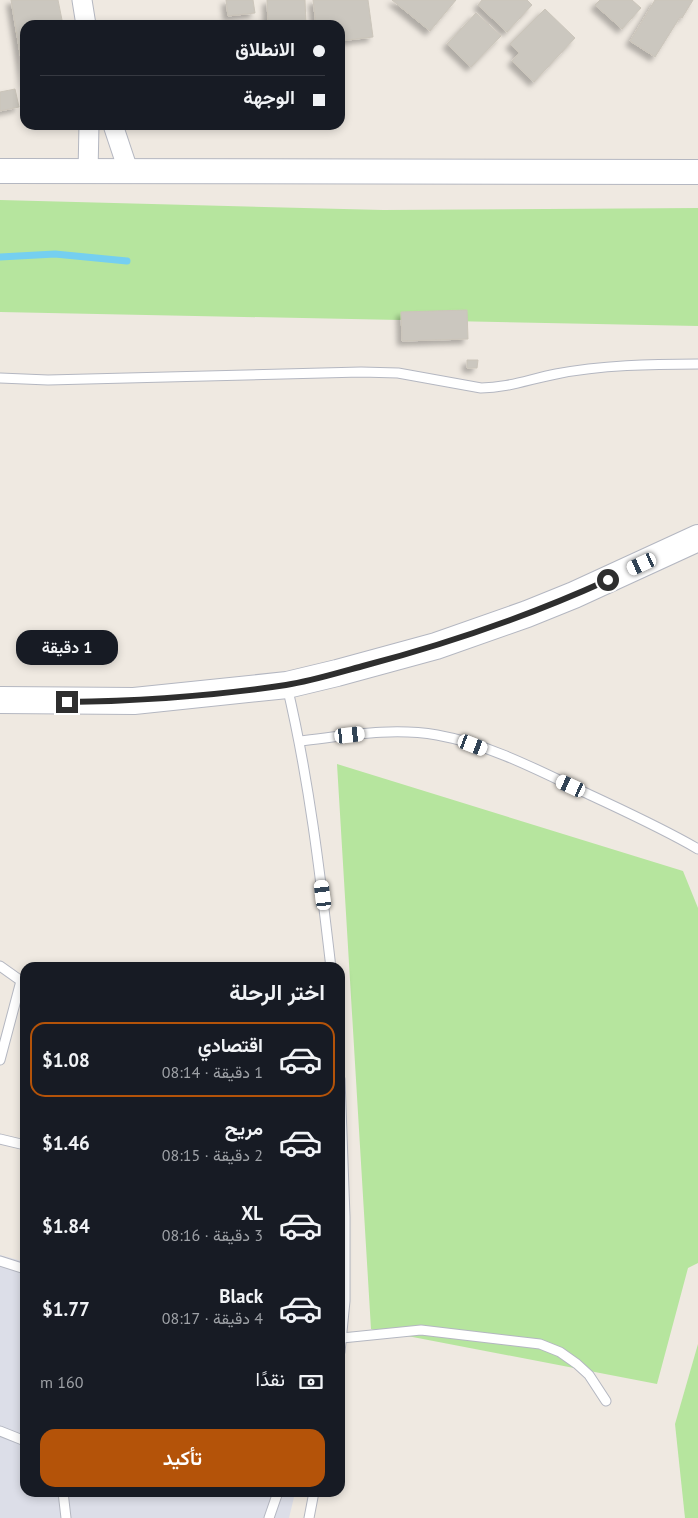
<!DOCTYPE html>
<html lang="ar">
<meta charset="utf-8">
<style>
:root{--surface:#171b24;--page:#242831;--text:#f1f3f6;--muted:#9ea1a6;--line:#363941;--accent:#b45309}
body{margin:0;font-family:"PT Sans",Vazirmatn,sans-serif;background:var(--page);color:var(--text);direction:rtl;height:100vh;display:flex;flex-direction:column;font-size:19px;white-space:nowrap}
*{box-sizing:border-box;margin:0}
p{font-size:16px;color:var(--muted)}
.icon{flex:none;width:28px;height:28px;fill:none;stroke:currentColor;stroke-width:2;stroke-linecap:round;stroke-linejoin:round}
.map{position:relative;flex:1;overflow:hidden;direction:ltr}
.panel{position:absolute;left:20px;top:962px;width:325px;height:535px;display:flex;flex-direction:column;background:var(--surface);border-radius:15px;box-shadow:0 2px 8px #0003;direction:rtl}
.panel>*{flex:none}
.guide{position:absolute;left:20px;top:20px;width:325px;height:110px;border-radius:15px;box-shadow:0 2px 8px #0003;direction:rtl;display:grid;align-content:center;height:110px;padding:0 20px;background:var(--surface)}
.end{position:absolute;width:22px;height:22px;margin:-11px;border:6px solid #2e2e2e;background:#fff;box-shadow:0 0 0 2px #fff}
.from{border-radius:50%}
.bubble{position:absolute;height:35px;border-radius:15px;background:var(--surface);box-shadow:0 2px 8px #0003;font-size:16px;font-weight:600;line-height:35px;text-align:center;direction:rtl}
.car{position:absolute;width:15px;height:30px;margin:-15px -8px;border-radius:6px;box-shadow:0 0 4px 1px #0007;background:linear-gradient(#fff 24%,#345 0 40%,#fff 0 76%,#345 0 86%,#fff 0)}
.guide b{display:flex;align-items:center;gap:18px;height:48px;font-size:19px}
.guide b+b{border-top:1px solid var(--line)}
.guide i{width:12px;height:12px;background:var(--text)}
ul{padding:0;list-style:none}
li{display:flex;align-items:center;gap:15px;height:75px;margin:0 10px 8px;padding:0 10px;border:2px solid transparent;border-radius:15px}
li div{flex:1}
li b{display:block;font-size:19px}
li em{font-style:normal;font-weight:600}
li.on{border-color:var(--accent)}
li>.icon{width:45px;height:45px;stroke-width:1.5}
h2{padding:0 20px;font-size:22px;line-height:60px}
.pay{display:flex;align-items:center;gap:12px;height:55px;padding:0 20px;font-size:19px}
.pay p{margin-inline-start:auto}
.cta{display:flex;gap:10px;margin-top:auto;padding:10px 20px}
.cta a{flex:1;height:58px;border-radius:15px;background:var(--accent);color:#fff;font-size:20px;font-weight:600;line-height:58px;text-align:center}
.map>svg:first-child{display:block}
.airport{fill:#dcdee8}
.green{fill:#b6e59e}
.lines{fill:none;stroke-linecap:round;stroke-linejoin:round}
.stream{stroke:#75cff0;stroke-width:7}
.building{fill:#cbc7bf;stroke:#cbc5ba;filter:url(#shadow)}
.service-casing{stroke:#b4b7c1;stroke-width:11}
.minor-casing{stroke:#b4b7c1;stroke-width:21}
.tertiary-casing{stroke:#b4b7c1;stroke-width:26}
.secondary-casing{stroke:#b4b7c1;stroke-width:28}
.service{stroke:#fff;stroke-width:9}
.minor{stroke:#fff;stroke-width:19}
.tertiary{stroke:#fff;stroke-width:24}
.secondary{stroke:#fff;stroke-width:26}
.route{stroke:#2e2e2e;stroke-width:6}
</style>
<div class="map">
<svg width="698" height="1518" viewBox="0 0 698 1518">
<defs>
<filter id="shadow"><feDropShadow dx="-4.5" dy="4.5" stdDeviation="2.5" flood-color="#0004"/></filter>
</defs>
<rect width="100%" height="100%" fill="#efe9e1"/>
<!-- airport -->
<polygon class="airport" points="0,1255 25,1262 25,1492 295,1493 289,1518 0,1518"/>
<!-- green -->
<g class="green">
<polygon points="0,200 383,210 698,208 698,326 0,312"/>
<polygon points="337,764 683,871 698,908 698,1263 688,1268 657,1384 371,1329"/>
<polygon points="698,1344 698,1518 685,1518 675,1424"/>
</g>
<g class="lines">
<!-- stream -->
<polyline class="stream" points="0,257 55,254 127,261"/>
</g>
<!-- building -->
<g class="building">
<polygon points="11,0 58,0 63,25 25,25 25,83"/>
<polygon points="226,0 253,0 255,13 228,16"/>
<polygon points="267,0 305,0 306,23 268,25"/>
<polygon points="313,0 368,0 373,37 340,41 340,25 316,25"/>
<polygon points="392,0 456,0 430,31"/>
<polygon points="482,0 527,0 532,5 507,32 478,5"/>
<polygon points="600,0 632,0 641,8 622,29 595,5"/>
<polygon points="655,0 693,0 682,18 680,17 655,57 630,41"/>
<polygon points="545,9 575,38 534,82 512,61 519,53 510,44"/>
<polygon points="476,13 501,36 471,67 447,44"/>
<polygon points="15,89 19,107 0,111 0,92"/>
<polygon points="467,310 468,339 402,341 401,312"/>
<polygon points="467,360 478,360 477,368 467,368"/>
</g>
<g class="lines">
<defs>
<g id="service">
<path d="M0 378 48 380 361 372 398 373 481 388C507 388 530 379 556 374 601 365 652 364 698 364"/>
<path d="M287 686C309 779 320 873 331 968"/>
<path d="M300 741C345 736 391 727 437 735 488 744 538 770 586 793 624 811 662 828 698 849"/>
<polyline points="0,966 24,983"/>
<polyline points="0,1060 21,981"/>
<polyline points="340,1079 345,1217 345,1301 340,1352"/>
<polyline points="0,1139 25,1145"/>
<polyline points="0,1261 25,1269"/>
<polyline points="342,1338 421,1330 540,1344 560,1352 577,1364 589,1375 606,1401"/>
<polyline points="0,1431 25,1441"/>
<polyline points="63,1492 66,1518"/>
<polyline points="269,1518 278,1492"/>
<polyline points="309,1518 314,1492"/>
</g>
<g id="minor">
<polyline points="82,0 86,25"/>
<polyline points="113,125 129,173"/>
<polyline points="88,172 89,125"/>
</g>
<polyline id="tertiary" points="0,171 698,172"/>
<polyline id="secondary" points="0,700 134,701 287,685 337,673 436,646 527,614 574,595 698,538"/>
</defs>
<!-- service casing -->
<use href="#service" class="service-casing"/>
<!-- minor casing -->
<use href="#minor" class="minor-casing"/>
<!-- tertiary casing -->
<use href="#tertiary" class="tertiary-casing"/>
<!-- secondary casing -->
<use href="#secondary" class="secondary-casing"/>
<!-- service -->
<use href="#service" class="service"/>
<!-- minor -->
<use href="#minor" class="minor"/>
<!-- tertiary -->
<use href="#tertiary" class="tertiary"/>
<!-- secondary -->
<use href="#secondary" class="secondary"/>
</g>
<g class="lines">
<!-- route -->
<path class="route" d="M67 702C140 701 213 696 286 685 312 681 337 673 363 666 447 644 529 616 608 580"/>
</g>
</svg>
<i class="end from" style="left:608px;top:580px"></i>
<i class="end" style="left:67px;top:702px"></i>
<div class="bubble" style="left:16px;top:630px;width:102px">1 دقيقة</div>
<i class="car" style="left:642px;top:564px;rotate:245deg"></i>
<i class="car" style="left:350px;top:735px;rotate:84deg"></i>
<i class="car" style="left:473px;top:745px;rotate:111deg"></i>
<i class="car" style="left:571px;top:786px;rotate:295deg"></i>
<i class="car" style="left:323px;top:895px;rotate:353deg"></i>
<div class="guide">
<b><i class="from"></i>الانطلاق</b>
<b><i></i>الوجهة</b>
</div>
<section class="panel">
<h2>اختر الرحلة</h2>
<ul>
<li class="on"><svg class="icon" aria-label="car" viewBox="0 0 24 24"><path d="M5 17H2v-5l4-1 3-4h7l3 4 3 1v5h-3M9 17h6M6 11h13"/><circle cx="7" cy="17" r="2"/><circle cx="17" cy="17" r="2"/></svg><div><b>اقتصادي</b><p>1 دقيقة · 08:14</p></div><em>$1.08</em></li>
<li><svg class="icon" aria-label="car" viewBox="0 0 24 24"><path d="M5 17H2v-5l4-1 3-4h7l3 4 3 1v5h-3M9 17h6M6 11h13"/><circle cx="7" cy="17" r="2"/><circle cx="17" cy="17" r="2"/></svg><div><b>مريح</b><p>2 دقيقة · 08:15</p></div><em>$1.46</em></li>
<li><svg class="icon" aria-label="car" viewBox="0 0 24 24"><path d="M5 17H2v-5l4-1 3-4h7l3 4 3 1v5h-3M9 17h6M6 11h13"/><circle cx="7" cy="17" r="2"/><circle cx="17" cy="17" r="2"/></svg><div><b>XL</b><p>3 دقيقة · 08:16</p></div><em>$1.84</em></li>
<li><svg class="icon" aria-label="car" viewBox="0 0 24 24"><path d="M5 17H2v-5l4-1 3-4h7l3 4 3 1v5h-3M9 17h6M6 11h13"/><circle cx="7" cy="17" r="2"/><circle cx="17" cy="17" r="2"/></svg><div><b>Black</b><p>4 دقيقة · 08:17</p></div><em>$1.77</em></li>
</ul>
<div class="pay"><svg class="icon" aria-label="cash" viewBox="0 0 24 24"><path d="M3 7h18v10H3z"/><circle cx="12" cy="12" r="2"/></svg>نقدًا<p>160 m</p></div>
<div class="cta"><a>تأكيد</a></div>
</section>
</div>
